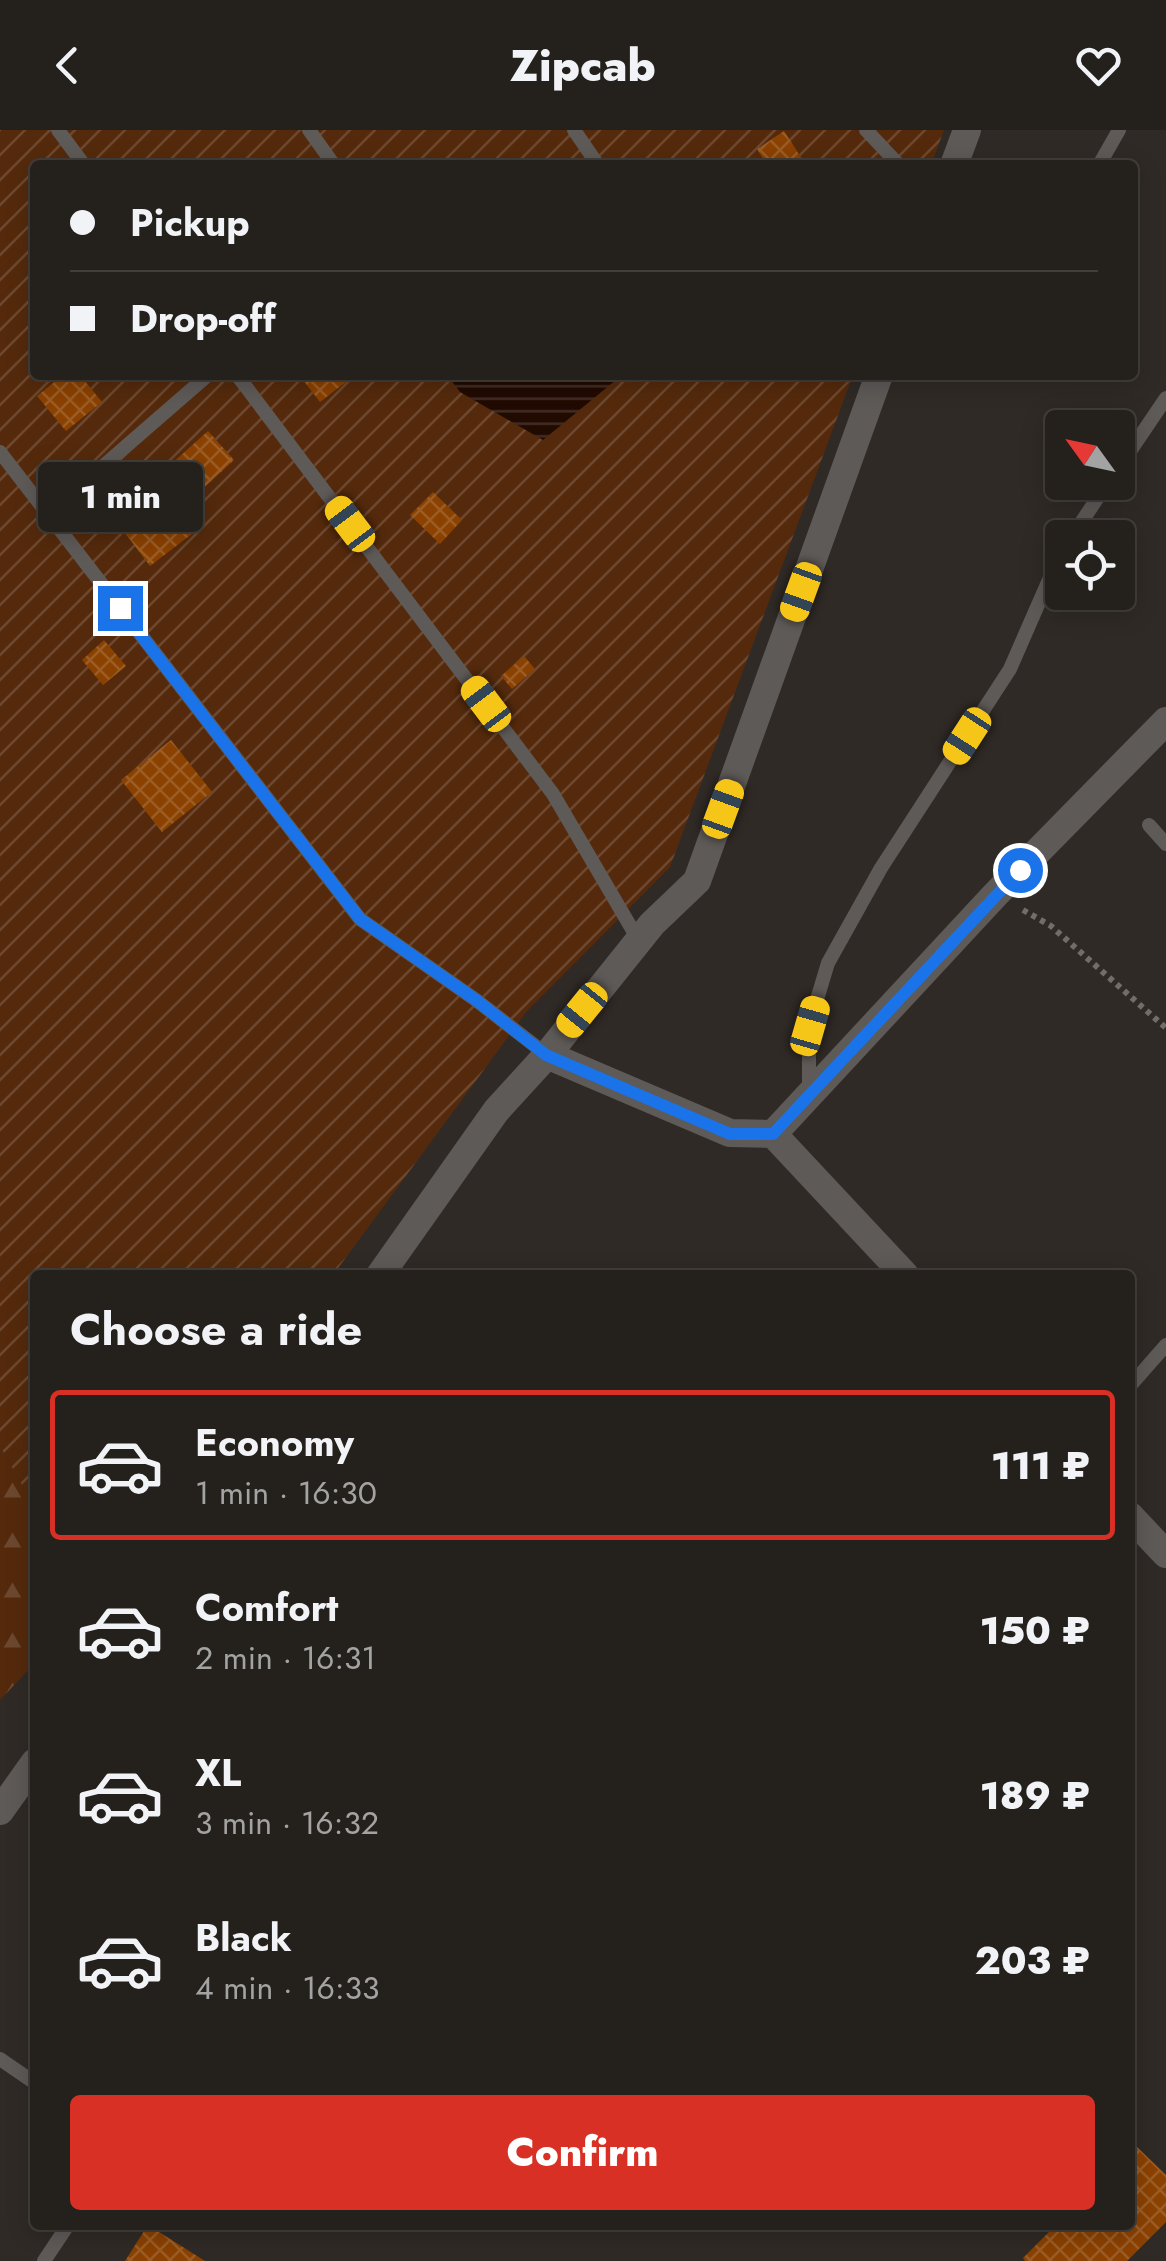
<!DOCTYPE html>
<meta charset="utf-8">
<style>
:root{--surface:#24201c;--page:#2c2825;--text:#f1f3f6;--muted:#a3a3a3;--line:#413e3b;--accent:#d93025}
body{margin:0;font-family:Jost,sans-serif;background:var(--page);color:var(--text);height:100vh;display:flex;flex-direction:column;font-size:38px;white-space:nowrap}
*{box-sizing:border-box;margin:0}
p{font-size:32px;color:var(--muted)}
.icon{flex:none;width:55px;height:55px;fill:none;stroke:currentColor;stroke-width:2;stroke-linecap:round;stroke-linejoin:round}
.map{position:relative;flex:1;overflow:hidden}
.panel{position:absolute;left:30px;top:1140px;width:1105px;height:960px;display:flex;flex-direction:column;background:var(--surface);border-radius:10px;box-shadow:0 5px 25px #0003,0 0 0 2px var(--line)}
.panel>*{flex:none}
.guide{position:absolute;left:30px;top:30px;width:1108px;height:220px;border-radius:10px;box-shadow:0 5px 25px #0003,0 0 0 2px var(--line);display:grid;align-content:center;height:220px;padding:0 40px;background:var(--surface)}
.needle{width:65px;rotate:303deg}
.tools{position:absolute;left:1045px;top:280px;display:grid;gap:20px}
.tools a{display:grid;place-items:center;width:90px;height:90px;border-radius:10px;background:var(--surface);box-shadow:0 5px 25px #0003,0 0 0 2px var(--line);font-size:50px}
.end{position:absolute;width:45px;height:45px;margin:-22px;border:12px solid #1a73e8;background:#fff;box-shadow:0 0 0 5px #fff}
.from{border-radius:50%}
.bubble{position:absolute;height:70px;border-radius:10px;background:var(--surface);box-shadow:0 5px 25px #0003,0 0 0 2px var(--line);font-size:32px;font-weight:800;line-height:70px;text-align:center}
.car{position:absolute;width:30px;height:60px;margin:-30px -15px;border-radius:12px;box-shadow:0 0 8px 2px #0007;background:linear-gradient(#f5c518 24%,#345 0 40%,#f5c518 0 76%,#345 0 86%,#f5c518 0)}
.guide b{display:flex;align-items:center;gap:35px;height:95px;font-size:38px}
.guide b+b{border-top:2px solid var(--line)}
.guide i{width:25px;height:25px;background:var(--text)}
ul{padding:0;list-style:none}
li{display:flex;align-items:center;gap:30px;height:150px;margin:0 20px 15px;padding:0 20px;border:5px solid transparent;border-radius:10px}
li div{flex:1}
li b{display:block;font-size:38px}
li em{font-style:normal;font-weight:800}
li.selected{border-color:var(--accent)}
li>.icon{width:90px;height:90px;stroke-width:1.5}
h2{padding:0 40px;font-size:45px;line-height:120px}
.primary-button{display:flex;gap:20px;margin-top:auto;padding:20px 40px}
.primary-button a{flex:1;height:115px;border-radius:10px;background:var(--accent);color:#fff;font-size:40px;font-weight:800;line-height:115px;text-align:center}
header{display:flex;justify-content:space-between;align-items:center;height:130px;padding:0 40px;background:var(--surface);font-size:45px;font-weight:800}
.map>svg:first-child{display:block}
.forest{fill:url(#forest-firs)}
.garden{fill:url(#garden-furrows)}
.water{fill:url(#water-rules)}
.building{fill:url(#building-cross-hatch)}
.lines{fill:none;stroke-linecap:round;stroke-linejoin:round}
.path{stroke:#726d69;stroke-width:6;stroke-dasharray:5 5;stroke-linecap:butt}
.lane{stroke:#5e5a58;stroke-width:14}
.street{stroke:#5e5a58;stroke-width:28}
.route{stroke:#1a73e8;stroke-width:12}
</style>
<header><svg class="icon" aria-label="back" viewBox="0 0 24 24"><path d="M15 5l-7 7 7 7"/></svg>Zipcab<svg class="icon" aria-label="heart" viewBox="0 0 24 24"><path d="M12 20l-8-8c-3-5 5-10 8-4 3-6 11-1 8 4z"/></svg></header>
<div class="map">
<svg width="1166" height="2131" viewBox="0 0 1166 2131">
<defs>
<pattern id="forest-firs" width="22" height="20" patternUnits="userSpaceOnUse" patternTransform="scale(2.5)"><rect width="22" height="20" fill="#552a0c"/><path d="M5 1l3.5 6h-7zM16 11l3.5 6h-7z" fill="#6d482f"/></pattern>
<pattern id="garden-furrows" width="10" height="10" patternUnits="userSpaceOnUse" patternTransform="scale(2.5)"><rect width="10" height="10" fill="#552a0c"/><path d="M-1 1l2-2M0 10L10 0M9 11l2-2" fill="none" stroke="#6d482f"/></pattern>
<pattern id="water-rules" width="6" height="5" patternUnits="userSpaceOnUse" patternTransform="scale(2.5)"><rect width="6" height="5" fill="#210a00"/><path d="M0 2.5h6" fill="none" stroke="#412d25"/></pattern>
<pattern id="building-cross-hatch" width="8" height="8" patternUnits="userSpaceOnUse" patternTransform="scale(2.5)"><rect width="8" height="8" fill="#8b4100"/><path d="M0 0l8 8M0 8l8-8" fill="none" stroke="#9b5c25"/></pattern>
</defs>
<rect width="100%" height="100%" fill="#302a26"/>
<!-- forest -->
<polygon class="forest" points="0,1316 35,1378 35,1533 0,1570"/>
<!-- garden -->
<polygon class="garden" points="0,0 944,0 931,35 35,35 35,245 853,245 670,737 527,881 333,1145 35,1145 35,1378 0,1316"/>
<!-- water -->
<polygon class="water" points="447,245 622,245 543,310 460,262"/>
<!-- building -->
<g class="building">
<polygon points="784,1 804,32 799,35 767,35 757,19"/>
<polygon points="63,245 80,245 102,272 66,301 37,266"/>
<polygon points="299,245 349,245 351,248 320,272"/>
<polygon points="208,301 234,330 196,365 170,335"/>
<polygon points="166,360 197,400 150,436 119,395"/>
<polygon points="433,362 462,390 440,414 410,385"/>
<polygon points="104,510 126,536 103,555 82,530"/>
<polygon points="524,526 535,539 512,559 501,546"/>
<polygon points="171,610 212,662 162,702 121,650"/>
<polygon points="1135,2015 1166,2045 1166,2092 1127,2131 1025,2131 1023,2128 1056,2095 1130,2095 1130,2020"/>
<polygon points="148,2095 205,2131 125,2131"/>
</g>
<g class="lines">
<!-- path -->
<polyline class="path" points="1023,780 1051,796 1166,898"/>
<!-- lane -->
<g class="lane">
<polyline points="58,0 84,35"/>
<polyline points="309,0 334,35"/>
<polyline points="574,0 598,35"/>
<polyline points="866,0 899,35"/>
<polyline points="1099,35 1119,0"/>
<polyline points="237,245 553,664 639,811"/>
<polyline points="0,322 360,789 476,870 547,925"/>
<polyline points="1118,339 1166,268"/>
<polyline points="48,384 208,245"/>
<polyline points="1071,408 1108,352"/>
<polyline points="1149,695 1166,714"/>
<polyline points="809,961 809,896 828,833 881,738 1010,539 1062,420"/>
<polyline points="1130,1256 1166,1215"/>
<polyline points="0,1929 35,1953"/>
<polyline points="44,2131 68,2095"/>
</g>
<!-- street -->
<g class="street">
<polyline points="954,35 967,0"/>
<polyline points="547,925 730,1003 773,1004 905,1145"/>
<polyline points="773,1004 995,765 1166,591"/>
<polyline points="380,1145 496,981 547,925 652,794 697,751 879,245"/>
<polyline points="1130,1386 1166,1424"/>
<polyline points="0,1681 35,1632"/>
</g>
</g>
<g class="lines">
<!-- route -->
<polyline class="route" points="120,478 360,789 476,870 546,925 730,1004 773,1004 1020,740"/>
</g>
</svg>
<div class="tools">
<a><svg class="needle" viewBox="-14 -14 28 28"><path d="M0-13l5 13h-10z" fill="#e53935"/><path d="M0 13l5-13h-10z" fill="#a3a3a3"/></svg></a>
<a><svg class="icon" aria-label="locate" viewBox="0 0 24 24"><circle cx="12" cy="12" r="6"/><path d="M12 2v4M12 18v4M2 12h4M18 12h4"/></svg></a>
</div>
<i class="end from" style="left:1020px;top:740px"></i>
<i class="end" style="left:120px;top:478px"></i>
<div class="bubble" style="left:38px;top:332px;width:165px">1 min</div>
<i class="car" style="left:350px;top:394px;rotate:323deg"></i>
<i class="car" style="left:801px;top:462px;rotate:200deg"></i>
<i class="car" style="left:486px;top:574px;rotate:323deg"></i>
<i class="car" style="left:967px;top:606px;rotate:213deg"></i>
<i class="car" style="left:723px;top:679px;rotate:20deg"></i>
<i class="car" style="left:582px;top:880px;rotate:219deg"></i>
<i class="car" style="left:810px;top:896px;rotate:16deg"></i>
<div class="guide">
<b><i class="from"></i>Pickup</b>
<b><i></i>Drop-off</b>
</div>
<section class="panel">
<h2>Choose a ride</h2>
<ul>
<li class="selected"><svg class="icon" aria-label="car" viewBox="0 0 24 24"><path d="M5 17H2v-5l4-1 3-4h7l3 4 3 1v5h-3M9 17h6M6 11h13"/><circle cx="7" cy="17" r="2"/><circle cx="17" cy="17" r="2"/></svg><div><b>Economy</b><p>1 min · 16:30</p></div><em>111 ₽</em></li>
<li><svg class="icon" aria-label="car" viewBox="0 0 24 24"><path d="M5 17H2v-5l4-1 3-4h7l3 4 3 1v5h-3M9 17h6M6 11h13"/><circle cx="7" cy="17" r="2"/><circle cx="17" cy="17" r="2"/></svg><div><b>Comfort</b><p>2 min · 16:31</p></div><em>150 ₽</em></li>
<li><svg class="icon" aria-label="car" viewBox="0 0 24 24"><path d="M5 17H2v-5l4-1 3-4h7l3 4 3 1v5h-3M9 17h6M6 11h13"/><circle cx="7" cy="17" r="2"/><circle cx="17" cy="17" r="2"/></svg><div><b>XL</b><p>3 min · 16:32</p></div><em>189 ₽</em></li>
<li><svg class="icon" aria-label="car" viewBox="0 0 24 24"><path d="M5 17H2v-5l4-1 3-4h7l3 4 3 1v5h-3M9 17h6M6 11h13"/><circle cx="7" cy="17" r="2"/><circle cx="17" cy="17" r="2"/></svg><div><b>Black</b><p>4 min · 16:33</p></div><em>203 ₽</em></li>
</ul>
<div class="primary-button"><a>Confirm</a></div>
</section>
</div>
